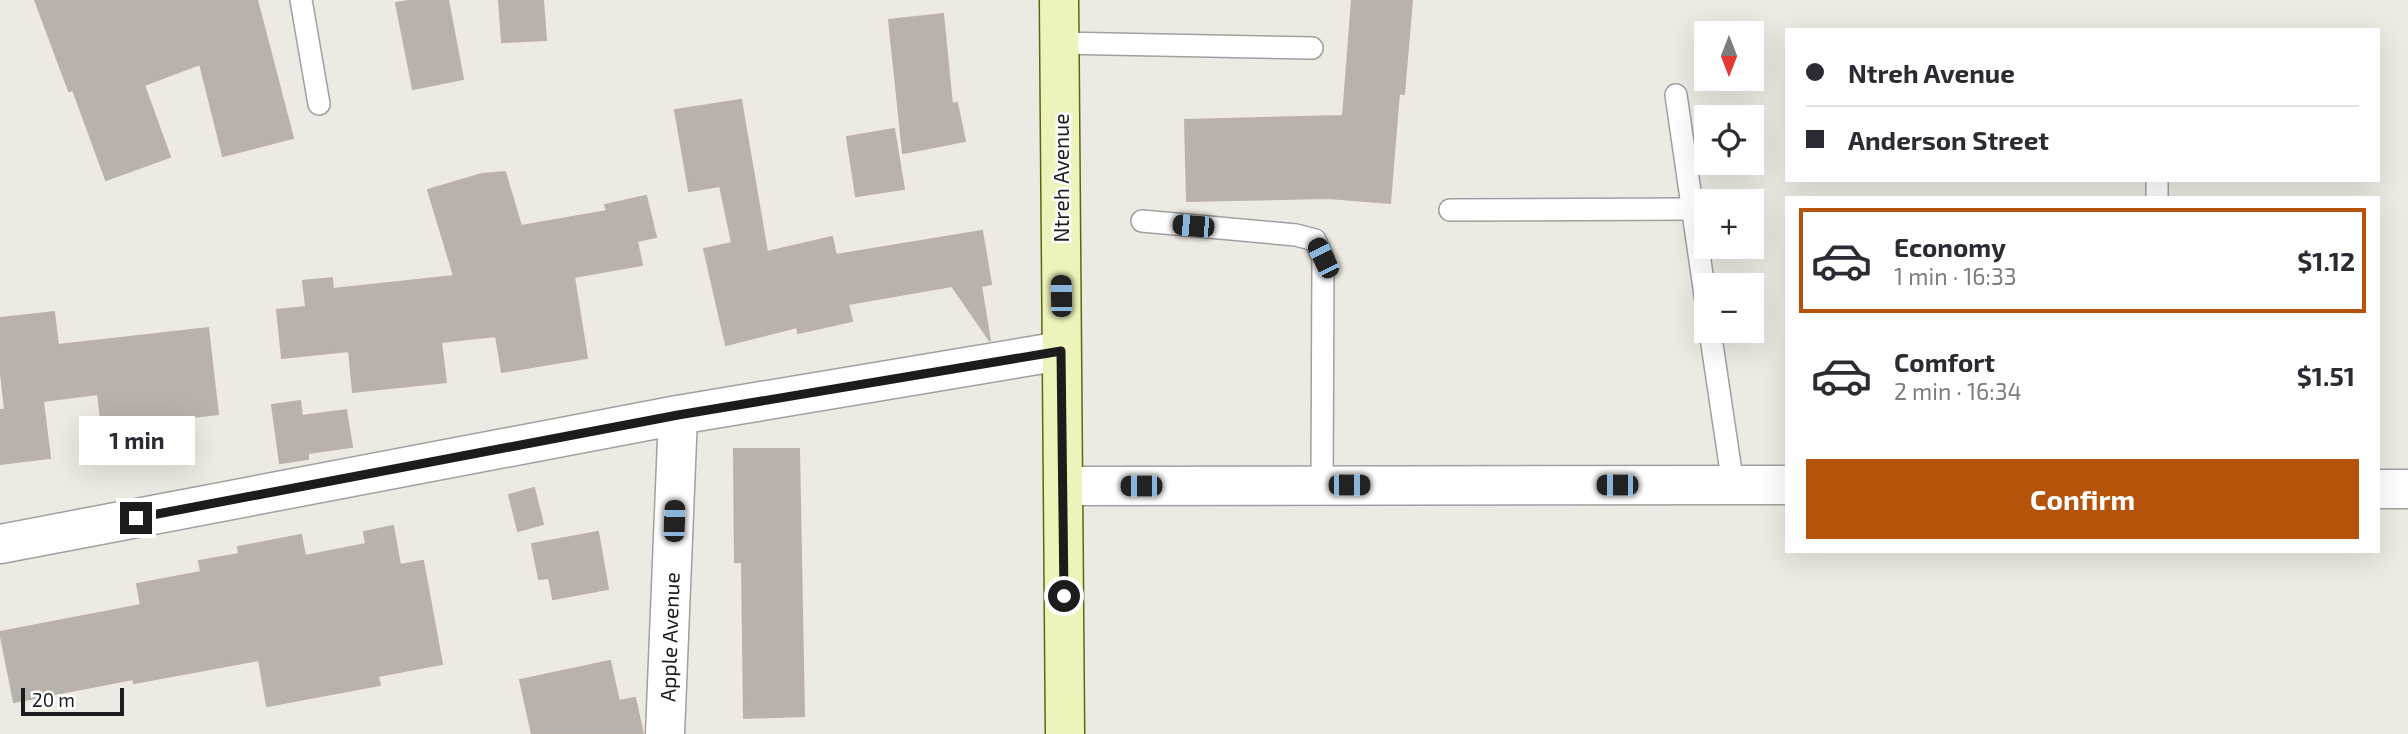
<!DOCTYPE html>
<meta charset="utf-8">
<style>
:root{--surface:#fff;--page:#f7f7f7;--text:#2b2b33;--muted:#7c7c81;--line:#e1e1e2;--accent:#b45309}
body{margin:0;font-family:"Exo 2",sans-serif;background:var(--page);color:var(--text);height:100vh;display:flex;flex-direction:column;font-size:26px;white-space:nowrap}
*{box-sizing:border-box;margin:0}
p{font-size:23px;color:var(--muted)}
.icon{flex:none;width:38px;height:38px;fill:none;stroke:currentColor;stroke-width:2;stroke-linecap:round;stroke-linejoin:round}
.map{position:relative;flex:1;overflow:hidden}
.side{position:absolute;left:1785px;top:196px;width:595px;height:357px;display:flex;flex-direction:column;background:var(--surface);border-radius:0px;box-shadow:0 7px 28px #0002}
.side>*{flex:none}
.hud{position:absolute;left:1785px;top:28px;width:595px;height:154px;border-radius:0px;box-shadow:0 7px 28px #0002;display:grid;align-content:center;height:154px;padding:0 21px;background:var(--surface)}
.needle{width:46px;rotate:180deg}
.buttons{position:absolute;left:1694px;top:21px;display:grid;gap:14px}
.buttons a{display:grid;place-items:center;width:70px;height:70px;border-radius:0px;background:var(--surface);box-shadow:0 7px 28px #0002;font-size:35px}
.scale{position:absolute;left:21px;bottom:18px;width:103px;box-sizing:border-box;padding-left:7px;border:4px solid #1c1c1c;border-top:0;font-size:19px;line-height:24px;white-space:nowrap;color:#1c1c1c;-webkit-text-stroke:5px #fff;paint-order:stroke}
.end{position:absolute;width:32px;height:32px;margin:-16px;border:9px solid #1c1c1c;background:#fff;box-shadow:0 0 0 4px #fff}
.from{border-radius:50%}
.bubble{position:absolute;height:49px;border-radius:0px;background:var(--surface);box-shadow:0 7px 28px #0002;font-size:23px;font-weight:700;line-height:49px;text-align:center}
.car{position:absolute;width:21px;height:42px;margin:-21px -10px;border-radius:9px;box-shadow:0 0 5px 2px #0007;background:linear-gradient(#222 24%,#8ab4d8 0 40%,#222 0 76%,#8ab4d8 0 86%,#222 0)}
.hud b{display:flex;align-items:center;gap:24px;height:66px;font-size:26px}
.hud b+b{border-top:2px solid var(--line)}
.hud i{width:18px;height:18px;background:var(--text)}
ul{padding:12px 0 0;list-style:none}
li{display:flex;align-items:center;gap:21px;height:105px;margin:0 14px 10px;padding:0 7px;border:4px solid transparent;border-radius:0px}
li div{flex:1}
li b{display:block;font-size:26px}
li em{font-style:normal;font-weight:700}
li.current{border-color:var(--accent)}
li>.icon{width:63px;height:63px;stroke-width:1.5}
.button{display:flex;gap:14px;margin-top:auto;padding:14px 21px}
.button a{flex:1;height:80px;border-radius:0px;background:var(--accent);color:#fff;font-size:28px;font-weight:700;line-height:80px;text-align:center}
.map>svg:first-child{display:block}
.building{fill:#b9b2ac;stroke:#bdb1a7;stroke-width:2}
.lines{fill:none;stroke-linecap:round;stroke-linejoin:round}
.lane-casing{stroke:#a0a0a0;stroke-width:24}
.street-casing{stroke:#a0a0a0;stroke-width:41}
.secondary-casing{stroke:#5c680f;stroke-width:41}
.lane{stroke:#fff;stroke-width:21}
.street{stroke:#fff;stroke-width:38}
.secondary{stroke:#eef3bb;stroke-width:38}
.route{stroke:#1c1c1c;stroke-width:9}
.labels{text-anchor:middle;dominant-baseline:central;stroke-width:5;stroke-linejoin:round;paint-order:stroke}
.street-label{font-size:21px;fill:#1c1c1c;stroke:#fff}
</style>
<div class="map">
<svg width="2408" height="734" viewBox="0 0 2408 734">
<rect width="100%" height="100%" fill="#edeae3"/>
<!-- building -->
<g class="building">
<polygon points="35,0 257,0 293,138 223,156 200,64 144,85 170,157 106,180 73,90 69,91"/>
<polygon points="413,0 448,0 463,79 413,89 396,3"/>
<polygon points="499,0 543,0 546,40 502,42"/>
<polygon points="1352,0 1412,0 1404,94 1399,93 1390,203 1328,198 1187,201 1185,120 1343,116"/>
<polygon points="943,14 952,104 957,103 965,141 903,153 889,20"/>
<polygon points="741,100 767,252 832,237 836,255 982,231 991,284 981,286 990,341 952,286 848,304 852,321 798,333 797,327 726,345 704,249 732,243 720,186 689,191 675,110"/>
<polygon points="894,129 904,189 856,196 847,137"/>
<polygon points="505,172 521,226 607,211 605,205 646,196 656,237 637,241 642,265 574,277 587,358 502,372 496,336 441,342 446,382 353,392 349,351 282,358 277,310 306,307 303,281 332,278 333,289 454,276 428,190 482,174"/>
<polygon points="54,312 58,345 208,328 218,414 102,427 98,394 43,401 50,458 0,464 0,410 5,410 0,365 0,318"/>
<polygon points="300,401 302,416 346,410 352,447 308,453 308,459 280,463 272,405"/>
<polygon points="734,449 799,449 804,716 744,718 742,562 735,562"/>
<polygon points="534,488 543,524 518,531 509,495"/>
<polygon points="393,526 400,565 423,561 442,664 378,676 380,685 267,706 259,660 134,683 133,679 14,702 0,632 141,605 137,584 201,572 199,561 239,554 238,547 301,535 305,556 366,544 364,532"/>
<polygon points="598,532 608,589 553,599 549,578 539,579 532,544"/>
<polygon points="610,661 619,701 635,698 643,734 532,734 520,680"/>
</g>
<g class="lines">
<defs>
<g id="lane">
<polyline points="301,0 319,104"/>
<polyline points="1059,43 1312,48"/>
<polyline points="1676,95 1706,302"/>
<polyline points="2157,198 2157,180"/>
<polyline points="1450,210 1693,209"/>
<polyline points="1142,221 1296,235 1315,240 1323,258 1322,485"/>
<polyline points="1710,331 1733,485"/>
</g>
<g id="street">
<polyline points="1064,486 1787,485"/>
<polyline points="2378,489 2408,489"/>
<polyline points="0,544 678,415 1061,351"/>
<polyline points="665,734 678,415"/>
</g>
<polyline id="secondary" points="1059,0 1065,734"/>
</defs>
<!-- lane casing -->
<use href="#lane" class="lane-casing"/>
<!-- street casing -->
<use href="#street" class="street-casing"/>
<!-- secondary casing -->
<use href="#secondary" class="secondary-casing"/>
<!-- lane -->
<use href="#lane" class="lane"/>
<!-- street -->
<use href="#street" class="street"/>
<!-- secondary -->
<use href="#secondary" class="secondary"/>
</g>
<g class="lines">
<!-- route -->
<polyline class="route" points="136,518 678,415 1061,351 1064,596"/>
</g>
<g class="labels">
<!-- street labels -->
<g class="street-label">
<text transform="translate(1060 178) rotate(-90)">Ntreh Avenue</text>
<text transform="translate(669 637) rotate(-88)">Apple Avenue</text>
</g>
</g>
</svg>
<div class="buttons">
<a><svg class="needle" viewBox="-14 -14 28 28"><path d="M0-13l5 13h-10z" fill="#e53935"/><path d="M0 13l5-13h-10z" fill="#7c7c81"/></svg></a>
<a><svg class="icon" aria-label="locate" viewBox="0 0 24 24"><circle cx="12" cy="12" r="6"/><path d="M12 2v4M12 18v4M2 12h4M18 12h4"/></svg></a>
<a>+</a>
<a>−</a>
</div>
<div class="scale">20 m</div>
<i class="end from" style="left:1064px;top:596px"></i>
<i class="end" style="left:136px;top:518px"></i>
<div class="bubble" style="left:79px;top:416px;width:116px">1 min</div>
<i class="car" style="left:1193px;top:226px;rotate:275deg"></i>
<i class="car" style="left:1323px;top:258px;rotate:334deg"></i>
<i class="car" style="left:1061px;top:296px;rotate:359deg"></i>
<i class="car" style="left:1349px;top:485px;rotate:90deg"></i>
<i class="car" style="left:1617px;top:485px;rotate:270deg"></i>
<i class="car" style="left:1141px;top:486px;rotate:270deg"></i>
<i class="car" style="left:674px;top:521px;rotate:2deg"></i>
<div class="hud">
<b><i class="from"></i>Ntreh Avenue</b>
<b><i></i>Anderson Street</b>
</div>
<section class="side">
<ul>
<li class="current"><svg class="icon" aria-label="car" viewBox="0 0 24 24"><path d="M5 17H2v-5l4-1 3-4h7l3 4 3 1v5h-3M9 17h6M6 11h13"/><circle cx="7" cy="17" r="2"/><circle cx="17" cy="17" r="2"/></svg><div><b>Economy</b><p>1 min · 16:33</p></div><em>$1.12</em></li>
<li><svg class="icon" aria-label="car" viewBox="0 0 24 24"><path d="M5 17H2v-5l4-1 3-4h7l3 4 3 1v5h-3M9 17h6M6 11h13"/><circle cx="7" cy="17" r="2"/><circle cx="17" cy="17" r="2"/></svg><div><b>Comfort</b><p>2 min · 16:34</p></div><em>$1.51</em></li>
</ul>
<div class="button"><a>Confirm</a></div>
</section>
</div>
